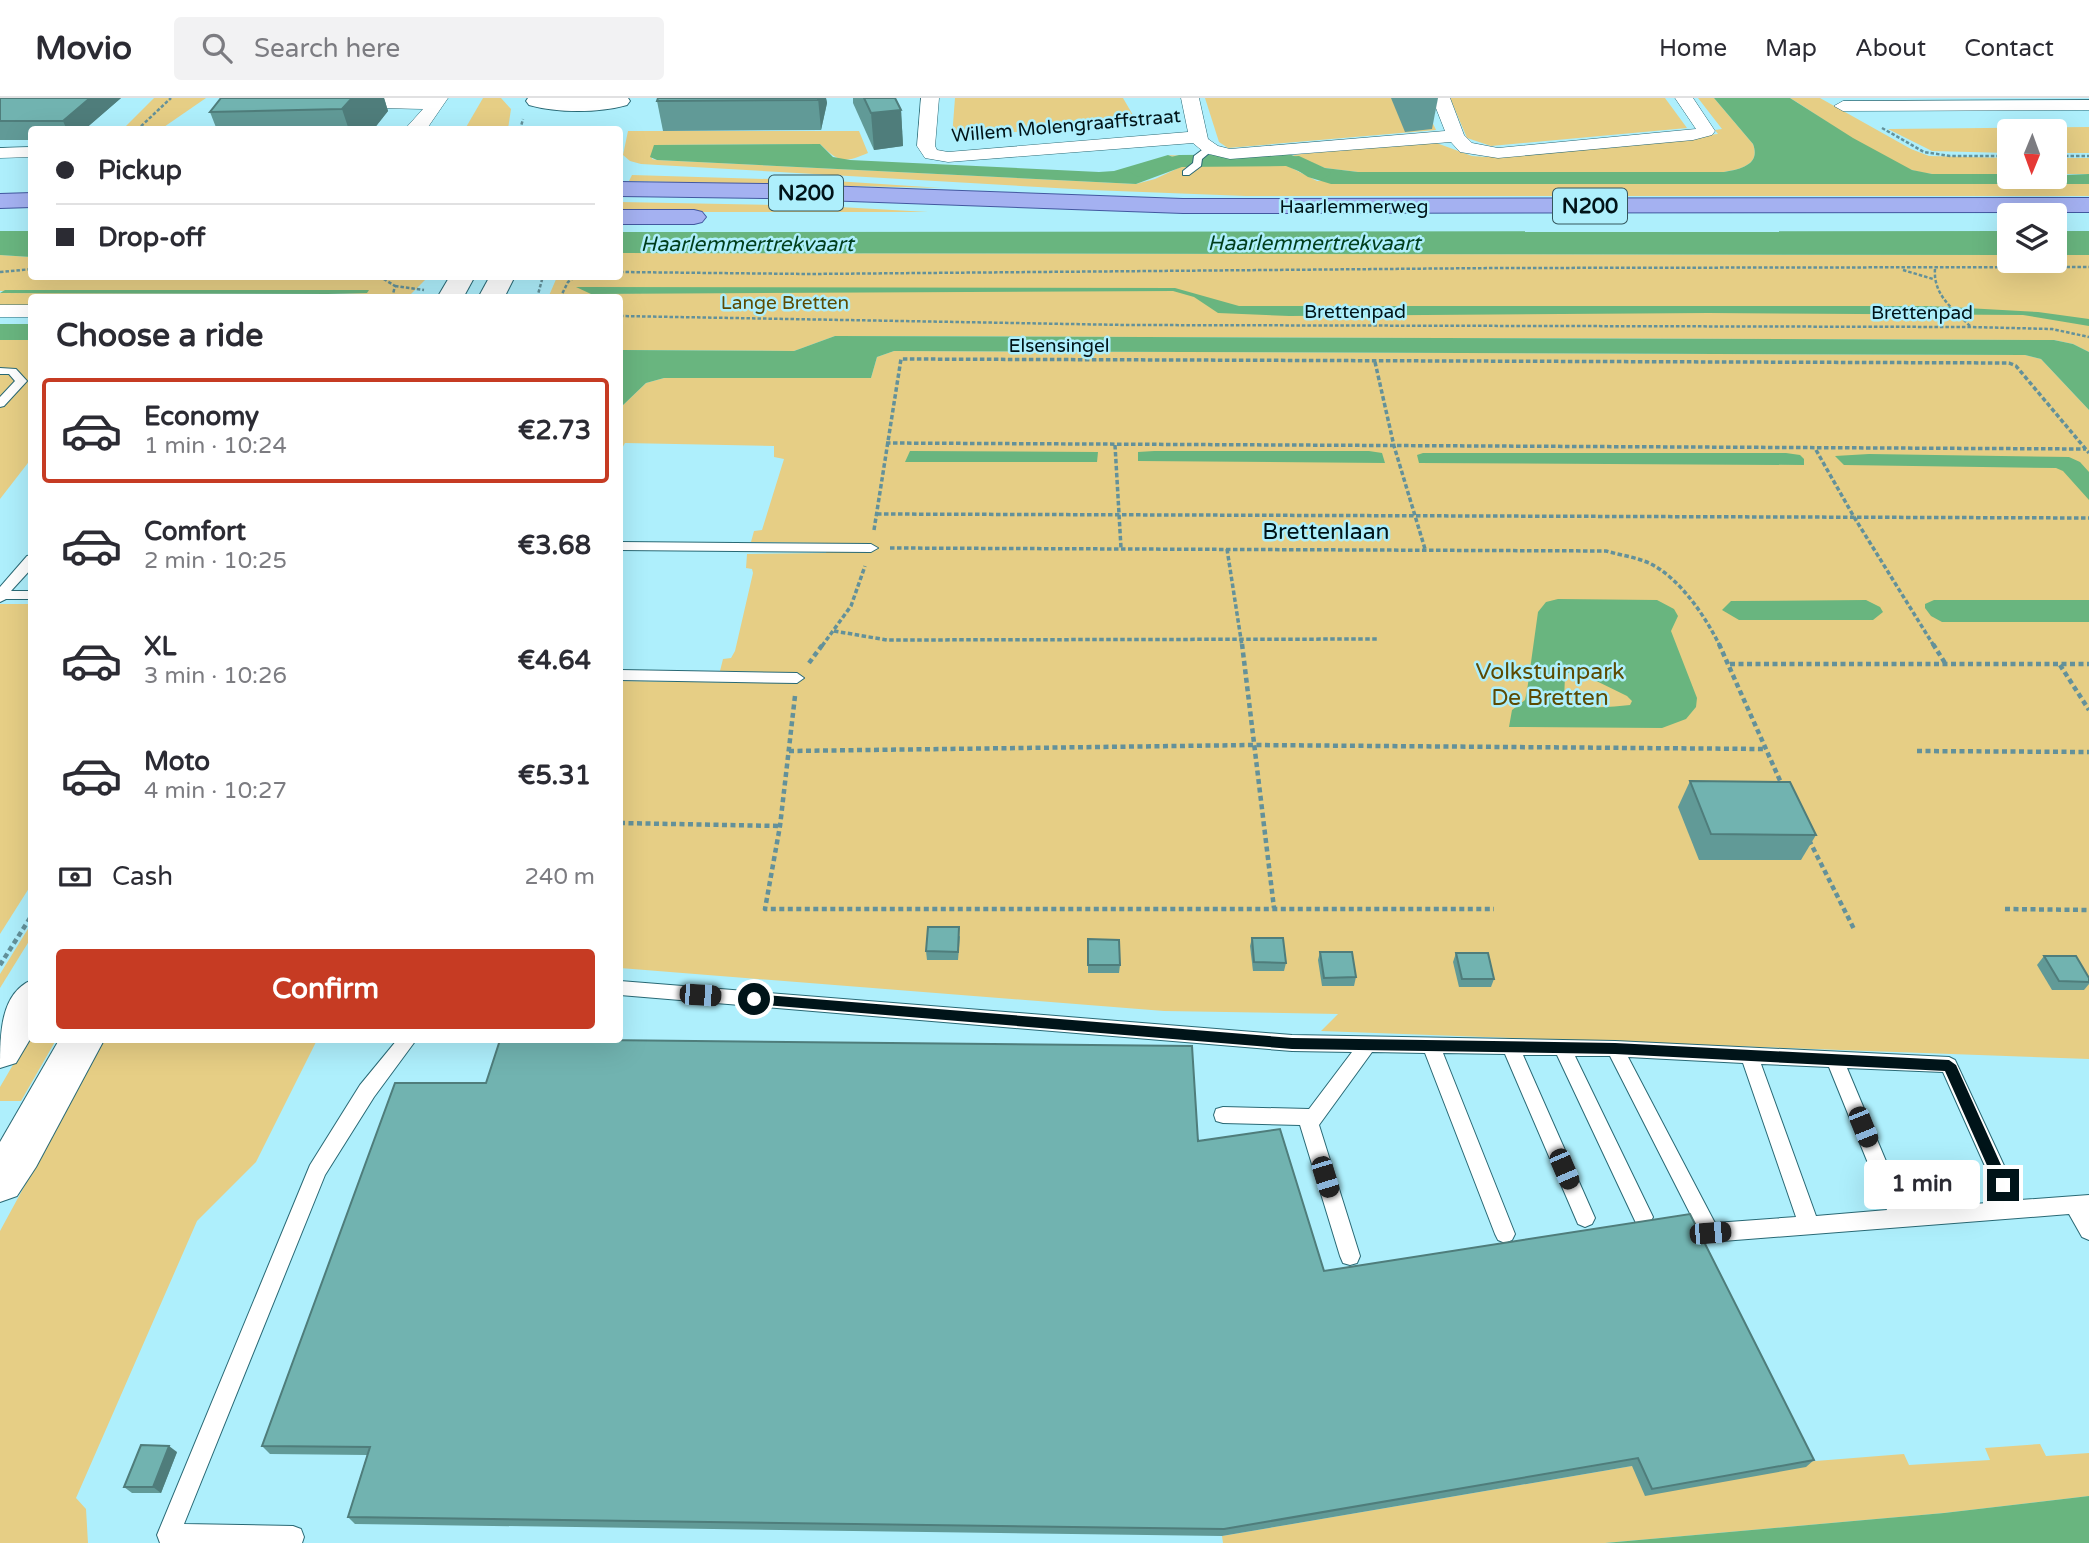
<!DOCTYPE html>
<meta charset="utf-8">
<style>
:root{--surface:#fff;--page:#f2f2f3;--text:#2b2b33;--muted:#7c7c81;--line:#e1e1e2;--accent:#c63b23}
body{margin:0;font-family:"Varela Round",sans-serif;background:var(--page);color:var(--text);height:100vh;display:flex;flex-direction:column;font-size:26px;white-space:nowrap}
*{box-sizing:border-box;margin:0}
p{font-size:23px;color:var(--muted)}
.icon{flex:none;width:38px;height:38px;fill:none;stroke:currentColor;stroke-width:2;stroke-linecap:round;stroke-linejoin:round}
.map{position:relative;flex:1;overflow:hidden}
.sheet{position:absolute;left:28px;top:196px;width:595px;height:749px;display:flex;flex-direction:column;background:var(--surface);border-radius:7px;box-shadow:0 7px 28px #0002}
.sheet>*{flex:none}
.banner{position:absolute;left:28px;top:28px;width:595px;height:154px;border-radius:7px;box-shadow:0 7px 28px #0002;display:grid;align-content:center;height:154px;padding:0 28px;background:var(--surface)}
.needle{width:46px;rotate:181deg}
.controls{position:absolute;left:1997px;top:21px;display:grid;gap:14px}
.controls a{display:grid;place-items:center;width:70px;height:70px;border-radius:7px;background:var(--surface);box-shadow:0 7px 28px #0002;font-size:35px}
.end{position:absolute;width:32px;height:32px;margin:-16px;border:9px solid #001419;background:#fff;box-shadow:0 0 0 4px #fff}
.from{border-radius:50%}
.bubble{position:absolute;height:49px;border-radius:7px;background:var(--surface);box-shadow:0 7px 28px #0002;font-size:23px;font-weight:700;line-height:49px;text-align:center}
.car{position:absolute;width:21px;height:42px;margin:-21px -10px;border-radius:9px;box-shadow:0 0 5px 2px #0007;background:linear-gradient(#222 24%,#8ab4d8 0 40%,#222 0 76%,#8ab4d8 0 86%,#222 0)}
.banner b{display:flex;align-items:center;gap:24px;height:66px;font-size:26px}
.banner b+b{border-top:2px solid var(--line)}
.banner i{width:18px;height:18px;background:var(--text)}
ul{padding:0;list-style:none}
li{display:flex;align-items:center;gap:21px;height:105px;margin:0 14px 10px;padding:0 14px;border:4px solid transparent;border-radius:7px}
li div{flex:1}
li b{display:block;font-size:26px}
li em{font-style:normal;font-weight:700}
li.current{border-color:var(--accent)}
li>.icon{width:63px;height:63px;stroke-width:1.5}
h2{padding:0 28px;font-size:32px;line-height:84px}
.pay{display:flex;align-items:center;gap:18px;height:77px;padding:0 28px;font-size:26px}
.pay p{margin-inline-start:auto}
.action{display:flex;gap:14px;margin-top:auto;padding:14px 28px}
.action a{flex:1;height:80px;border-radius:7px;background:var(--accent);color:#fff;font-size:28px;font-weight:700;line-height:80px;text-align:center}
header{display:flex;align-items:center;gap:42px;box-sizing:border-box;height:98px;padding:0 35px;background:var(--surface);border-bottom:2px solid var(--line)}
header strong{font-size:33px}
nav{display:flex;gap:38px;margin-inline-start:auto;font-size:24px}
.search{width:490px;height:63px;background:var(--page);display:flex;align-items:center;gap:18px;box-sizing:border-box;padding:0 24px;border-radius:7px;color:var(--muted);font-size:26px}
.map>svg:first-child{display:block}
.green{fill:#e6ce85}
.water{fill:#69b57f;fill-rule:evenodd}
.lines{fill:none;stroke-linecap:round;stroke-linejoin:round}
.canal{fill:#69b57f;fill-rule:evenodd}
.service-casing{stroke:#296975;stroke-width:2}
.minor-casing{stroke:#296975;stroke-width:1}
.secondary-casing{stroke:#296975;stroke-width:2}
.primary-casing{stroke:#4358a0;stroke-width:2}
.path-far2{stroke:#63919a;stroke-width:2.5;stroke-dasharray:3.5 2;stroke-linecap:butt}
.path-far1{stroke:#63919a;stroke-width:3.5;stroke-dasharray:4.5 2.5;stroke-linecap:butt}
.path{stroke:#63919a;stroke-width:4.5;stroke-dasharray:5 3.5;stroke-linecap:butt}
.service{fill:#fff;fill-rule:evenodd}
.minor{fill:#fff;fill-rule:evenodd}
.secondary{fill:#fff;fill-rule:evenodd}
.primary{fill:#a4b1f1;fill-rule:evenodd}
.wall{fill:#619a97}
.shaded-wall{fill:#4f7d7b}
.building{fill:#71b3b0;stroke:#4f7d7b;stroke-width:2}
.route{fill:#001419}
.labels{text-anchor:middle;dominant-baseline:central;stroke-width:5;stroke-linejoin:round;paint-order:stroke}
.far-street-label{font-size:19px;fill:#001419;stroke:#aeeffc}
.far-park-label{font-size:19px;fill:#5c4a02;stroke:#aeeffc}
.shield{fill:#aeeffc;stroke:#34565d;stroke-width:2}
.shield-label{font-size:21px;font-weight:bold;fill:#001419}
.far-water-label{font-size:21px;font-style:italic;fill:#003e1c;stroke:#aeeffc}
.street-label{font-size:23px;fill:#001419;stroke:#aeeffc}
.park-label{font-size:23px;fill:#5c4a02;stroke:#aeeffc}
</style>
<header>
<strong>Movio</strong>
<div class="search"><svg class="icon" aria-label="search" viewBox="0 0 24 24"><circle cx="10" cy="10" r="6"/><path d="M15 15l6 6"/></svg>Search here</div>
<nav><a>Home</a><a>Map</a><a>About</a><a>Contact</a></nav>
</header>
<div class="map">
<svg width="2089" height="1445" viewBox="0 0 2089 1445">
<rect width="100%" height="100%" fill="#aeeffc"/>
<!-- green -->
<g class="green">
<polygon points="154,0 206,0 161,31 123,31"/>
<polygon points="483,0 501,0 511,11 508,31 465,31"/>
<polygon points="955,0 1123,0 1137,24 952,39"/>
<polygon points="1205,0 1421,0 1436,32 1228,50 1219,44"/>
<polygon points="1450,0 1665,0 1687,30 1491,48 1467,40"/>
<path d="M1698 0H1714L1753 46C1761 67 1740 71 1724 74H1358L1325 70 1292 57 1431 43 1472 58 1486 59 1718 36 1715 32 1722 31Z"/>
<path d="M1790 0H1820L1911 51 1929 58 2009 60V76C1978 76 1942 81 1912 72 1876 61 1824 20 1790 0Z"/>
<polygon points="2089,29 2089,55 2055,55 2054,33 2009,33 2009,55 1932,53 1888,31"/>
<path d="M628 33H859L868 55C844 65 839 65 820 46L655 47 652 61 657 62 1136 86 1155 81 1189 65 1168 57 1204 59 1279 58V62L1284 66 1317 83 2089 86V98H1246L1091 92 641 66 630 63 623 57Z"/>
<rect x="2055" y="60" width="34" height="16"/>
<polygon points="632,77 835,83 942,90 629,83"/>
<polygon points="620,104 822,108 928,114 620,114"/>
<polygon points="620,155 2009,157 2009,163 2054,163 2055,157 2089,157 2089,254 2073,246 2054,242 835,238 794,253 620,252 620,200 548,200 557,179 620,178"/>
<polygon points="0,157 31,159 32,178 428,179 410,197 403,199 32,200 31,210 0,210 0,195 328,196 367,195 368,192 0,193"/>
<polygon points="0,235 31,235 31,361 0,401"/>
<polygon points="894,253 2025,257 2041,261 2089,312 2089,961 1321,933 1338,916 1164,913 620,870 620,583 762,585 765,574 720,573 723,561 731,560 735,553 753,475 752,471 746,470 747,456 826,455 829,445 751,444 754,433 762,432 784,361 774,359 774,348 625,345 620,354 620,310 646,285 664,280 871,280 877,259"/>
<polygon points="0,506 32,506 31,787 0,836"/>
<polygon points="31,826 31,840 0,890 0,876"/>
<polygon points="31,936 32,942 56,942 21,1003 0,1003 0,989"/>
<polygon points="104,942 317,942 256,1064 197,1123 76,1400 86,1411 88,1445 0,1445 0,1133"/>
<polygon points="2040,1346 2046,1358 2089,1355 2089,1398 1944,1415 1605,1445 1223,1445 1222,1438 1632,1368 1803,1364 1904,1356 1909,1367 1990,1362 1985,1350"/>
</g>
<!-- water -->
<g class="water">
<path d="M1714 0H1790L1853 40 1912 72 1932 76H2009V79L2089 76V86H1331L1308 79 1277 59 1299 58 1325 70 1358 74H1724C1740 71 1761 67 1753 46Z"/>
<polygon points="820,46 833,59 850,62 1099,74 1114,73 1168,57 1190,66 1136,86 657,62 650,59 654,47"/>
<polygon points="0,133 31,133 31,159 0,157"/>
<polygon points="2009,133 2009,157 620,155 620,134"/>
<rect x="2055" y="133" width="34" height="24"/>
<polygon points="576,189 1175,190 1239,208 1930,208 2038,214 2089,221 2089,228 2023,217 1708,215 1289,218 1218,215 1194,199 1173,193 591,196"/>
<polygon points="5,192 369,192 367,195 328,196 0,195"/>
<rect x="0" y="226" width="31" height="16"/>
<polygon points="835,238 2054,242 2073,246 2089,254 2089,312 2041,261 2025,257 894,253 877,259 871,280 664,280 646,285 620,310 620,252 794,253"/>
<polygon points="910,353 1098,354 1097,364 905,364"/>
<polygon points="1154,353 1369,353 1382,355 1385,365 1138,363 1138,354"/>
<polygon points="1423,355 1786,355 1800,357 1804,361 1804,367 1419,365 1417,357"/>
<polygon points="1869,356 2069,359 2080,364 2089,374 2089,402 2063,373 2056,370 1844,367 1835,358"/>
<path d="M1558 501 1657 502 1674 511 1678 518 1671 533 1697 600 1696 609 1686 621 1662 630 1509 629 1512 612 1525 602 1527 593 1538 514 1546 504ZM1574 572 1627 598 1632 603 1630 607C1610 609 1581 612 1564 603L1565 577Z"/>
<polygon points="1866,502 1880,509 1883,514 1873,522 1739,522 1722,512 1731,503"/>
<polygon points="1934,502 2089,502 2089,524 1942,524 1931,518 1925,510 1925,506"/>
<polygon points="2089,1398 2089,1445 1605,1445 1944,1415"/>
</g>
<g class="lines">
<!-- canal -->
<polygon class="canal" points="1289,56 1328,72 1331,76 1321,82 1286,68 1179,69 1138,79 1128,73 1131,69 1179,57"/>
<defs>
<g id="service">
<polygon points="1206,49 1214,51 1202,61 1201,68 1189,77 1183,77 1183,73 1193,65 1194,58"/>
<polygon points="0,270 16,271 27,283 4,308 0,309 0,299 15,283 9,276 0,276"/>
<polygon points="620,444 871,446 878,450 871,454 620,452"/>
<polygon points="32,457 32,470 11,493 32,493 32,501 6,501 0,504 0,489 27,458"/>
<polygon points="620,572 797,575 804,580 797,585 620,582"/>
<path d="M620 883 1292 937 1615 943 1949 959 1955 962 2020 1102 2089 1097V1142L2082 1139 2069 1116 1710 1144 1703 1141 1610 958H1575L1653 1119 1650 1125 1643 1128 1636 1125 1557 957H1523L1595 1120 1592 1126 1585 1129 1578 1126 1505 956 1443 955 1515 1136 1512 1142 1505 1145 1498 1142 1495 1136 1425 955 1372 954 1319 1027 1360 1158 1357 1165 1350 1167 1343 1165 1340 1158 1300 1027 1223 1025 1216 1023 1214 1017 1216 1011 1223 1009 1309 1011 1352 954 1292 953 620 897ZM1628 959 1743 965 1796 1119 1715 1125ZM1761 966 1829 969 1887 1112 1816 1118ZM1847 970 1943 974 2001 1104 1906 1111Z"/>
<polygon points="397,942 416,942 374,999 325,1077 184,1426 293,1428 301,1431 304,1439 302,1445 160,1445 157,1437 310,1067 360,987"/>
</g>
<g id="minor">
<polygon points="341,0 448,0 426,32 404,32 423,11 336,9 333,5"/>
<polygon points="921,0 939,0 935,48 937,52 948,54 1188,34 1181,0 1199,0 1208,41 1218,48 1230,51 1445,33 1432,0 1450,0 1464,37 1472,45 1498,50 1696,31 1675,0 1693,0 1715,33 1712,37 1693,42 1498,60 1460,54 1451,44 1230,61 1205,55 1193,45 948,64 925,60 917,48"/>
<polygon points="2089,2 2089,12 1843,13 1834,8 1843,3"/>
<polygon points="32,49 32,59 0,60 0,50"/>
<rect x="0" y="207" width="32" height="12"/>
</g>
<g id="secondary">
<path d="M528 0H628L630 3 627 7C598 15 558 15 529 7L526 3Z"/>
<polygon points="450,178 475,178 463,200 437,200"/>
<polygon points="490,178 515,178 504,200 478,200"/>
<path d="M32 882V938L16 965 0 970C0 937 0 895 32 882Z"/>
<polygon points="59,942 104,942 36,1069 17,1098 0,1104 0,1044"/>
</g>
<g id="primary">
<polygon points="620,84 767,86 1183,101 2089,100 2089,114 1183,115 767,100 620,98"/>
<polygon points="32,95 32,109 0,110 0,96"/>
<polygon points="620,112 694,112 702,114 706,119 702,124 694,126 620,126"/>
</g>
</defs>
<!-- service casing -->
<use href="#service" class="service-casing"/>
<!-- minor casing -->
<use href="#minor" class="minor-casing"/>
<!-- secondary casing -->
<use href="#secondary" class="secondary-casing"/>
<!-- primary casing -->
<use href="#primary" class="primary-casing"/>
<!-- path-far2 -->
<g class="path-far2">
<polyline points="1882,30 1924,54 1950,58 2009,58"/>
<polyline points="137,32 171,0"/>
<polyline points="520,32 523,21"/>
<polyline points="2054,58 2089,58"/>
<path d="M1935 171C1933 197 1953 211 1970 228"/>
<polyline points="1903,172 1933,181"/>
<polyline points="0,174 32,171"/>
<polyline points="620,174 808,176 1498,170 2089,169"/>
<polyline points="379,178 395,188 392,200"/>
<polyline points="395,188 424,192"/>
<polyline points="537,200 543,178"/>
<polyline points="560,200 568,184 576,178"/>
<polyline points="620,218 1126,227 1970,229 2052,231 2089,239"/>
</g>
<!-- path-far1 -->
<g class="path-far1">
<polyline points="1375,264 1394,348 1425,451"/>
<polyline points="886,345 2086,351"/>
<polyline points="1115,347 1121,450"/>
<polyline points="1816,352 1854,419 1934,548"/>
<polyline points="877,416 2089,420"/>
<polyline points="874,432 901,261 2009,265 2016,268 2089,355"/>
<path d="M890 450 1606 453C1620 457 1635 459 1649 465 1680 480 1705 518 1720 548"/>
<polyline points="1227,451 1242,548"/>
<polyline points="834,533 887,542 1378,541"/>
<polyline points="822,548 851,508 865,468"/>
</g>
<!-- path -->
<g class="path">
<polyline points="1242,546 1274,810"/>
<polyline points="1719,546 1782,687"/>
<polyline points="1933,546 1945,565"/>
<polyline points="809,565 823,546"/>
<polyline points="1730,566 2089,566"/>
<polyline points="2060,567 2089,612"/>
<polyline points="795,598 780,728 765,811 1494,811"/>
<polyline points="789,653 1253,647 1764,651"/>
<polyline points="1917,653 2089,654"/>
<polyline points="620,725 780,728"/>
<polyline points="1809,742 1854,831"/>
<polyline points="2005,811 2089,812"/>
<polyline points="0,867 32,817"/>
</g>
<!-- service -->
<use href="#service" class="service"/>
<!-- minor -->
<use href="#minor" class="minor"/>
<!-- secondary -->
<use href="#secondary" class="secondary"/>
<!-- primary -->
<use href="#primary" class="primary"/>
</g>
<!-- wall -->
<g class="wall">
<polygon points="0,0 121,0 84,32 32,32 32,42 0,42"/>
<polygon points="221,0 384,0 388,13 373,32 217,32 210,14"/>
<polygon points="658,0 826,0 827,5 821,32 663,33 657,3"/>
<polygon points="853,0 895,0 901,12 903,48 874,52 853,5"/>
<polygon points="1391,0 1438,0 1432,31 1405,34"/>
<polygon points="1690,683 1816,737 1801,762 1699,762 1678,709"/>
<polygon points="960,838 958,862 927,862 926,853"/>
<polygon points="1252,840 1286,865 1284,873 1253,873 1250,848"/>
<polygon points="1088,841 1120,867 1119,875 1088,875"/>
<polygon points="1320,854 1356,879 1354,888 1322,888 1318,862"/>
<polygon points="1456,855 1494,881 1491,889 1459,889 1453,864"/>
<polygon points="2044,858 2089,880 2089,886 2084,892 2052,892 2037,867"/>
<polygon points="1198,1043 1324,1173 1814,1362 1806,1369 1645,1398 1632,1368 1222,1438 355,1426 348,1419 367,1357 270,1356 262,1348"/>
<polygon points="177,1354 161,1395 132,1395 124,1389"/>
</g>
<!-- shaded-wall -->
<g class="shaded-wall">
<polygon points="90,0 121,0 84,32 67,32 63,23"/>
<polygon points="352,0 384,0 388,13 373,32 349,32 342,11"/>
<polygon points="818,0 826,0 827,5 821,32"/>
<polygon points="901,12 903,48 874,52 871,15"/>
<polygon points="169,1348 177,1354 161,1395 153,1389"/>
</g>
<!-- building -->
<g class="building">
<polygon points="0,0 90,0 63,23 0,23"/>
<polygon points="221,0 352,0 342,11 210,14"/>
<polygon points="658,0 818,0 818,2 657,3"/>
<polygon points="864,0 895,0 901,12 871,15"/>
<polygon points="1690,683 1790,684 1816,737 1711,736"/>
<polygon points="928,829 959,829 958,854 926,853"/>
<polygon points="1252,840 1283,840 1286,865 1254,864"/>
<polygon points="1088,841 1119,842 1120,867 1088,867"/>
<polygon points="1320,854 1352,854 1356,879 1324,880"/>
<polygon points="1456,855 1488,855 1494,881 1462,881"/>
<polygon points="2044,858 2076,858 2089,880 2089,884 2059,883"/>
<polygon points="500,942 601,942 1192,948 1198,1043 1280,1031 1324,1173 1690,1116 1814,1362 1652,1391 1638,1360 1224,1431 348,1419 370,1349 262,1348 395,985 486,985"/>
<polygon points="141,1347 169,1348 153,1389 124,1389"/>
</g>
<!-- route -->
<polygon class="route" points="754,896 1292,940 1615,945 1949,962 1956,967 2010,1087 2008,1092 1998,1092 1945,973 1615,956 1292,951 754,906 748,901"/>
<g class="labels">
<!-- far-street labels -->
<g class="far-street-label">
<text transform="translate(1066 28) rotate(-5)">Willem Molengraaffstraat</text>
<text x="1354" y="109">Haarlemmerweg</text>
<text x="1355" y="214">Brettenpad</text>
<text x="1922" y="215">Brettenpad</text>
<text x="1059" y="248">Elsensingel</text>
</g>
<!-- far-park labels -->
<g class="far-park-label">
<text x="785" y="205">Lange Bretten</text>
</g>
<!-- shield labels -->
<g class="shield">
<rect x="769" y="77.5" width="74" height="35" rx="5"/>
<rect x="1553" y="90.5" width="74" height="35" rx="5"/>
</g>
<g class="shield-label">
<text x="806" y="95">N200</text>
<text x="1590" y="108">N200</text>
</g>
<!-- far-water labels -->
<g class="far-water-label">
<text x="1314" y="145">Haarlemmertrekvaart</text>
<text x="747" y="146">Haarlemmertrekvaart</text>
</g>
<!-- street labels -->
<g class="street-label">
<text x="1326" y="434">Brettenlaan</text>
</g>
<!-- park labels -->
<g class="park-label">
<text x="1550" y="574">Volkstuinpark<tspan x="1550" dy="26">De Bretten</tspan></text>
</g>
</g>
</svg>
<div class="controls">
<a><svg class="needle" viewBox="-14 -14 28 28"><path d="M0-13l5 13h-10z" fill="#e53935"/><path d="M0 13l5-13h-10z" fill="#7c7c81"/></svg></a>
<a><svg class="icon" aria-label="layers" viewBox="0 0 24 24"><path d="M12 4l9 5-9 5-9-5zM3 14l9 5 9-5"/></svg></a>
</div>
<i class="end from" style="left:754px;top:901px"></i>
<i class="end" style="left:2003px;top:1087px"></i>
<div class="bubble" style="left:1864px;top:1062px;width:116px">1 min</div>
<i class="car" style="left:700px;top:897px;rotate:94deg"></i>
<i class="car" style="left:1863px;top:1029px;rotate:158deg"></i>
<i class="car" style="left:1564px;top:1071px;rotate:157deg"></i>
<i class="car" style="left:1325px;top:1079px;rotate:163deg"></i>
<i class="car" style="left:1710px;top:1135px;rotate:85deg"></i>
<div class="banner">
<b><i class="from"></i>Pickup</b>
<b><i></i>Drop-off</b>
</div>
<section class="sheet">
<h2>Choose a ride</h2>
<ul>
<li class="current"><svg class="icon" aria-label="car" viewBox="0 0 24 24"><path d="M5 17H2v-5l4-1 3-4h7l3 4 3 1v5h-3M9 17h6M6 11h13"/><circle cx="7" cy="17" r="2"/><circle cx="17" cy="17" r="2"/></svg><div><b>Economy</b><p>1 min · 10:24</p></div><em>€2.73</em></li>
<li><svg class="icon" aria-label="car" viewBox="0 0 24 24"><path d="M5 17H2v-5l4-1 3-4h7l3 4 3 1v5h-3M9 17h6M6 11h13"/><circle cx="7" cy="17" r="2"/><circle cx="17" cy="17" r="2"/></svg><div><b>Comfort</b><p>2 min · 10:25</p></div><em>€3.68</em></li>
<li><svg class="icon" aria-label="car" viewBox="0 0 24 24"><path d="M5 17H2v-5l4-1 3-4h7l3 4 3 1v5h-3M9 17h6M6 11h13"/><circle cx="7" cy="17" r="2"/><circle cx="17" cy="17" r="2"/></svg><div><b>XL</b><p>3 min · 10:26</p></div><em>€4.64</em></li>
<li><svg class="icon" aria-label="car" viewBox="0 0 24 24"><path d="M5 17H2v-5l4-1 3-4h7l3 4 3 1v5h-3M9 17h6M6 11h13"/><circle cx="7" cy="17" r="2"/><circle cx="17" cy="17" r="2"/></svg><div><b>Moto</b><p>4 min · 10:27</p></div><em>€5.31</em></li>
</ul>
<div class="pay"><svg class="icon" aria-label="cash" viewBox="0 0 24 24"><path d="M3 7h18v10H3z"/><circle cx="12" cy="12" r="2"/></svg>Cash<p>240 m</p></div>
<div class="action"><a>Confirm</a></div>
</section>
</div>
